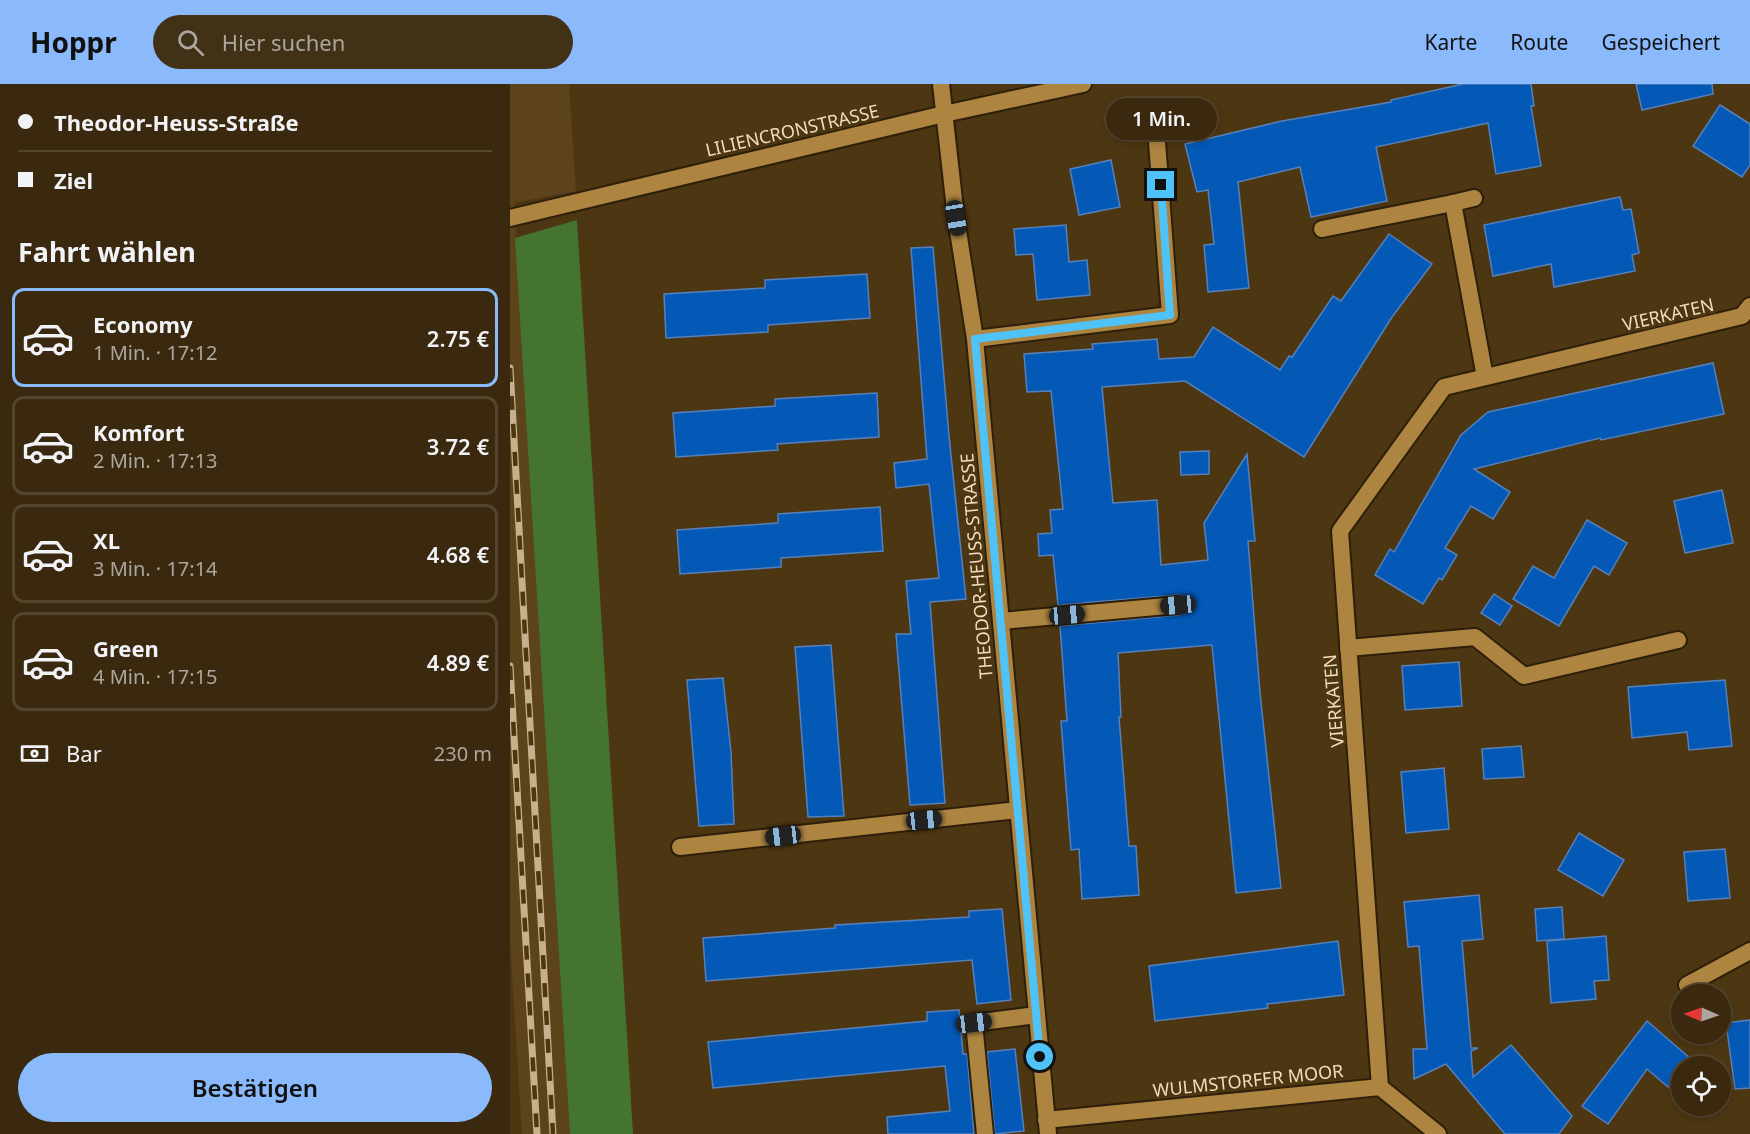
<!DOCTYPE html>
<html lang="de">
<meta charset="utf-8">
<style>
:root{--surface:#3a290e;--page:#413117;--text:#f1f3f6;--muted:#aba69e;--line:#54452e;--accent:#8abafc}
body{margin:0;font-family:"Noto Sans",sans-serif;background:var(--page);color:var(--text);height:100vh;display:flex;flex-direction:column;font-size:22px;white-space:nowrap}
*{box-sizing:border-box;margin:0}
p{font-size:20px;color:var(--muted)}
.icon{flex:none;width:33px;height:33px;fill:none;stroke:currentColor;stroke-width:2;stroke-linecap:round;stroke-linejoin:round}
.map{position:relative;flex:1;overflow:hidden}
.side{display:flex;flex-direction:column;background:var(--surface);width:510px}
.side>*{flex:none}
.hud{display:grid;align-content:center;height:132px;padding:0 18px;background:var(--surface)}
.needle{width:39px;rotate:272deg}
.fabs{position:absolute;left:1161px;top:900px;display:grid;gap:12px}
.fabs a{display:grid;place-items:center;width:60px;height:60px;border-radius:50%;background:var(--surface);box-shadow:0 3px 9px #0003,0 0 0 2px var(--line);font-size:30px}
.end{position:absolute;width:27px;height:27px;margin:-14px;border:8px solid #4fc3f7;background:#111;box-shadow:0 0 0 3px #111}
.from{border-radius:50%}
.bubble{position:absolute;height:42px;border-radius:21px;background:var(--surface);box-shadow:0 3px 9px #0003,0 0 0 2px var(--line);font-size:20px;font-weight:600;line-height:42px;text-align:center}
.car{position:absolute;width:18px;height:36px;margin:-18px -9px;border-radius:8px;box-shadow:0 0 4px 2px #0007;background:linear-gradient(#222 24%,#8ab4d8 0 40%,#222 0 76%,#8ab4d8 0 86%,#222 0)}
.hud b{display:flex;align-items:center;gap:21px;height:57px;font-size:22px}
.hud b+b{border-top:2px solid var(--line)}
.hud i{width:15px;height:15px;background:var(--text)}
ul{padding:0;list-style:none}
li{display:flex;align-items:center;gap:18px;height:99px;margin:0 12px 9px;padding:0 6px;border:3px solid var(--line);border-radius:12px}
li div{flex:1}
li b{display:block;font-size:22px}
li em{font-style:normal;font-weight:600}
li.active{border-color:var(--accent)}
li>.icon{width:54px;height:54px;stroke-width:1.5}
h2{padding:0 18px;font-size:27px;line-height:72px}
.pay{display:flex;align-items:center;gap:15px;height:66px;padding:0 18px;font-size:22px}
.pay p{margin-inline-start:auto}
.action{display:flex;gap:12px;margin-top:auto;padding:12px 18px}
.action a{flex:1;height:69px;border-radius:36px;background:var(--accent);color:#111;font-size:24px;font-weight:600;line-height:69px;text-align:center}
header{display:flex;align-items:center;gap:36px;box-sizing:border-box;height:84px;padding:0 30px;background:var(--accent);color:#111}
header strong{font-size:28px}
nav{display:flex;gap:33px;margin-inline-start:auto;font-size:21px}
.search{width:420px;height:54px;background:var(--page);display:flex;align-items:center;gap:15px;box-sizing:border-box;padding:0 21px;border-radius:33px;color:var(--muted);font-size:22px}
main{display:flex;flex:1;min-height:0}
.map>svg:first-child{display:block}
.built{fill:#5c431b}
.green{fill:#457330}
.building{fill:#0459b7;stroke:#5780b9;stroke-width:1.5}
.lines{fill:none;stroke-linecap:round;stroke-linejoin:round}
.minor-casing{stroke:#2d1f0a;stroke-width:20}
.tertiary-casing{stroke:#2d1f0a;stroke-width:20}
.minor{stroke:#ae8441;stroke-width:16}
.tertiary{stroke:#ae8441;stroke-width:16}
.rail-casing{stroke:#c6b08e;stroke-width:7}
.rail{stroke:#4d3713;stroke-width:4.5;stroke-dasharray:14;stroke-linecap:butt}
.route{stroke:#4fc3f7;stroke-width:8}
.labels{text-anchor:middle;dominant-baseline:central;stroke-width:6;stroke-linejoin:round;paint-order:stroke}
.street-label{font-size:18px;fill:#f3ddbc;stroke:#4d3713}
</style>
<header>
<strong>Hoppr</strong>
<div class="search"><svg class="icon" aria-label="search" viewBox="0 0 24 24"><circle cx="10" cy="10" r="6"/><path d="M15 15l6 6"/></svg>Hier suchen</div>
<nav><a>Karte</a><a>Route</a><a>Gespeichert</a></nav>
</header>
<main>
<section class="side">
<div class="hud">
<b><i class="from"></i>Theodor-Heuss-Straße</b>
<b><i></i>Ziel</b>
</div>
<h2>Fahrt wählen</h2>
<ul>
<li class="active"><svg class="icon" aria-label="car" viewBox="0 0 24 24"><path d="M5 17H2v-5l4-1 3-4h7l3 4 3 1v5h-3M9 17h6M6 11h13"/><circle cx="7" cy="17" r="2"/><circle cx="17" cy="17" r="2"/></svg><div><b>Economy</b><p>1 Min. · 17:12</p></div><em>2.75 €</em></li>
<li><svg class="icon" aria-label="car" viewBox="0 0 24 24"><path d="M5 17H2v-5l4-1 3-4h7l3 4 3 1v5h-3M9 17h6M6 11h13"/><circle cx="7" cy="17" r="2"/><circle cx="17" cy="17" r="2"/></svg><div><b>Komfort</b><p>2 Min. · 17:13</p></div><em>3.72 €</em></li>
<li><svg class="icon" aria-label="car" viewBox="0 0 24 24"><path d="M5 17H2v-5l4-1 3-4h7l3 4 3 1v5h-3M9 17h6M6 11h13"/><circle cx="7" cy="17" r="2"/><circle cx="17" cy="17" r="2"/></svg><div><b>XL</b><p>3 Min. · 17:14</p></div><em>4.68 €</em></li>
<li><svg class="icon" aria-label="car" viewBox="0 0 24 24"><path d="M5 17H2v-5l4-1 3-4h7l3 4 3 1v5h-3M9 17h6M6 11h13"/><circle cx="7" cy="17" r="2"/><circle cx="17" cy="17" r="2"/></svg><div><b>Green</b><p>4 Min. · 17:15</p></div><em>4.89 €</em></li>
</ul>
<div class="pay"><svg class="icon" aria-label="cash" viewBox="0 0 24 24"><path d="M3 7h18v10H3z"/><circle cx="12" cy="12" r="2"/></svg>Bar<p>230 m</p></div>
<div class="action"><a>Bestätigen</a></div>
</section>
<div class="map">
<svg width="1240" height="1050" viewBox="0 0 1240 1050">
<rect width="100%" height="100%" fill="#4d3713"/>
<!-- built -->
<polygon class="built" points="0,0 59,0 66,107 4,119 62,1050 12,1050 0,857"/>
<!-- green -->
<polygon class="green" points="67,136 123,1050 60,1050 5,154"/>
<!-- building -->
<g class="building">
<polygon points="953,0 1021,0 1024,22 1021,22 1031,82 986,90 978,39 866,63 877,117 801,133 790,83 728,98 739,204 698,208 694,161 704,160 698,106 687,108 675,60 772,37 881,18 881,16"/>
<polygon points="1126,0 1202,0 1203,10 1132,26"/>
<polygon points="1210,21 1240,40 1240,81 1232,93 1183,62"/>
<polygon points="601,76 610,123 569,131 560,85"/>
<polygon points="1110,113 1113,126 1121,125 1129,169 1122,171 1125,187 1044,203 1041,180 983,192 974,141"/>
<polygon points="556,141 559,178 577,176 580,211 527,216 523,170 506,171 504,145"/>
<polygon points="879,150 922,180 882,233 794,373 675,297 592,303 603,419 647,416 651,481 698,476 694,439 737,370 745,457 738,457 750,609 771,804 726,809 702,561 608,569 611,633 609,633 619,762 626,762 629,811 572,815 569,765 561,766 551,637 557,637 550,542 669,531 677,526 678,519 673,512 667,511 548,521 543,471 529,472 528,450 542,449 540,426 553,425 541,307 517,308 514,270 583,265 582,260 647,255 649,275 684,273 703,243 770,286 779,272 782,273 823,212 831,217"/>
<polygon points="423,163 439,352 456,515 420,518 435,719 400,721 386,550 401,550 396,497 429,494 419,400 386,404 384,379 417,375 401,164"/>
<polygon points="357,190 360,234 258,241 258,248 156,254 154,210 255,204 255,196"/>
<polygon points="1203,279 1214,330 1091,356 1090,354 964,385 1000,408 983,435 961,422 935,464 947,471 932,496 929,494 913,520 865,491 880,465 884,468 951,351 978,328"/>
<polygon points="367,309 369,353 267,360 268,366 166,373 163,329 265,322 265,315"/>
<polygon points="699,367 699,390 671,391 670,368"/>
<polygon points="1212,406 1223,459 1175,469 1164,417"/>
<polygon points="370,423 373,467 271,474 271,483 170,490 167,446 268,439 268,430"/>
<polygon points="1077,436 1117,459 1099,491 1084,482 1049,542 1003,515 1023,482 1044,494"/>
<polygon points="984,510 1002,522 990,541 971,529"/>
<polygon points="321,561 334,732 298,733 285,563"/>
<polygon points="949,578 952,622 895,626 892,582"/>
<polygon points="213,594 221,668 224,740 189,742 177,596"/>
<polygon points="1215,596 1222,662 1179,666 1177,648 1122,654 1118,603"/>
<polygon points="1011,662 1014,693 974,695 972,665"/>
<polygon points="934,684 939,745 896,749 891,688"/>
<polygon points="1069,749 1114,776 1093,812 1048,786"/>
<polygon points="1215,765 1220,814 1178,817 1174,768"/>
<polygon points="969,811 973,855 952,857 961,964 968,964 961,967 963,993 1001,961 1062,1032 1049,1050 995,1050 936,980 904,995 903,965 917,965 909,862 898,863 894,818"/>
<polygon points="1052,823 1054,855 1027,857 1025,825"/>
<polygon points="492,825 501,916 467,920 462,876 196,897 193,854 325,844 325,841 459,833 459,827"/>
<polygon points="1096,852 1099,896 1084,897 1086,915 1041,919 1037,857"/>
<polygon points="828,857 834,911 757,920 758,924 645,937 639,882"/>
<polygon points="449,926 453,970 457,970 464,1050 378,1050 377,1033 440,1027 435,982 203,1004 198,958 417,937 417,928"/>
<polygon points="1240,936 1240,1004 1225,1005 1216,939"/>
<polygon points="1137,937 1181,975 1175,982 1172,982 1172,987 1158,1003 1137,985 1098,1040 1072,1022"/>
<polygon points="505,965 514,1047 485,1050 477,968"/>
</g>
<g class="lines">
<defs>
<g id="minor">
<polyline points="431,0 446,134 465,255 538,1050"/>
<polyline points="964,114 943,119 975,293"/>
<polyline points="0,134 434,30"/>
<polyline points="812,145 943,119"/>
<polyline points="465,255 660,231 647,58"/>
<polyline points="491,537 668,521"/>
<polyline points="838,564 965,553 1014,592 1168,556"/>
<polyline points="170,763 508,726"/>
<polyline points="1177,901 1240,867"/>
<polyline points="870,1003 830,447 934,303 1232,232 1240,222"/>
<polyline points="536,1036 870,1003 928,1050"/>
<polyline points="475,1050 464,939 526,931"/>
</g>
<polyline id="tertiary" points="434,30 573,0"/>
</defs>
<!-- minor casing -->
<use href="#minor" class="minor-casing"/>
<!-- tertiary casing -->
<use href="#tertiary" class="tertiary-casing"/>
<!-- minor -->
<use href="#minor" class="minor"/>
<!-- tertiary -->
<use href="#tertiary" class="tertiary"/>
<defs>
<g id="rail">
<polyline points="0,284 43,1050"/>
<polyline points="0,582 27,1050"/>
</g>
</defs>
<!-- rail casing -->
<use href="#rail" class="rail-casing"/>
<!-- rail -->
<use href="#rail" class="rail"/>
</g>
<g class="lines">
<!-- route -->
<polyline class="route" points="530,973 465,255 660,231 651,101"/>
</g>
<g class="labels">
<!-- street labels -->
<g class="street-label">
<text transform="translate(282 46) rotate(-13)">LILIENCRONSTRASSE</text>
<text transform="translate(1158 230) rotate(-13)">VIERKATEN</text>
<text transform="translate(466 482) rotate(-95)">THEODOR-HEUSS-STRASSE</text>
<text transform="translate(823 617) rotate(-95)">VIERKATEN</text>
<text transform="translate(738 996) rotate(-6)">WULMSTORFER MOOR</text>
</g>
</g>
</svg>
<div class="fabs">
<a><svg class="needle" viewBox="-14 -14 28 28"><path d="M0-13l5 13h-10z" fill="#e53935"/><path d="M0 13l5-13h-10z" fill="#aba69e"/></svg></a>
<a><svg class="icon" aria-label="locate" viewBox="0 0 24 24"><circle cx="12" cy="12" r="6"/><path d="M12 2v4M12 18v4M2 12h4M18 12h4"/></svg></a>
</div>
<i class="end from" style="left:530px;top:973px"></i>
<i class="end" style="left:651px;top:101px"></i>
<div class="bubble" style="left:596px;top:14px;width:111px">1 Min.</div>
<i class="car" style="left:446px;top:134px;rotate:171deg"></i>
<i class="car" style="left:668px;top:521px;rotate:265deg"></i>
<i class="car" style="left:557px;top:531px;rotate:85deg"></i>
<i class="car" style="left:414px;top:736px;rotate:84deg"></i>
<i class="car" style="left:273px;top:752px;rotate:263deg"></i>
<i class="car" style="left:464px;top:939px;rotate:83deg"></i>
</div>
</main>
